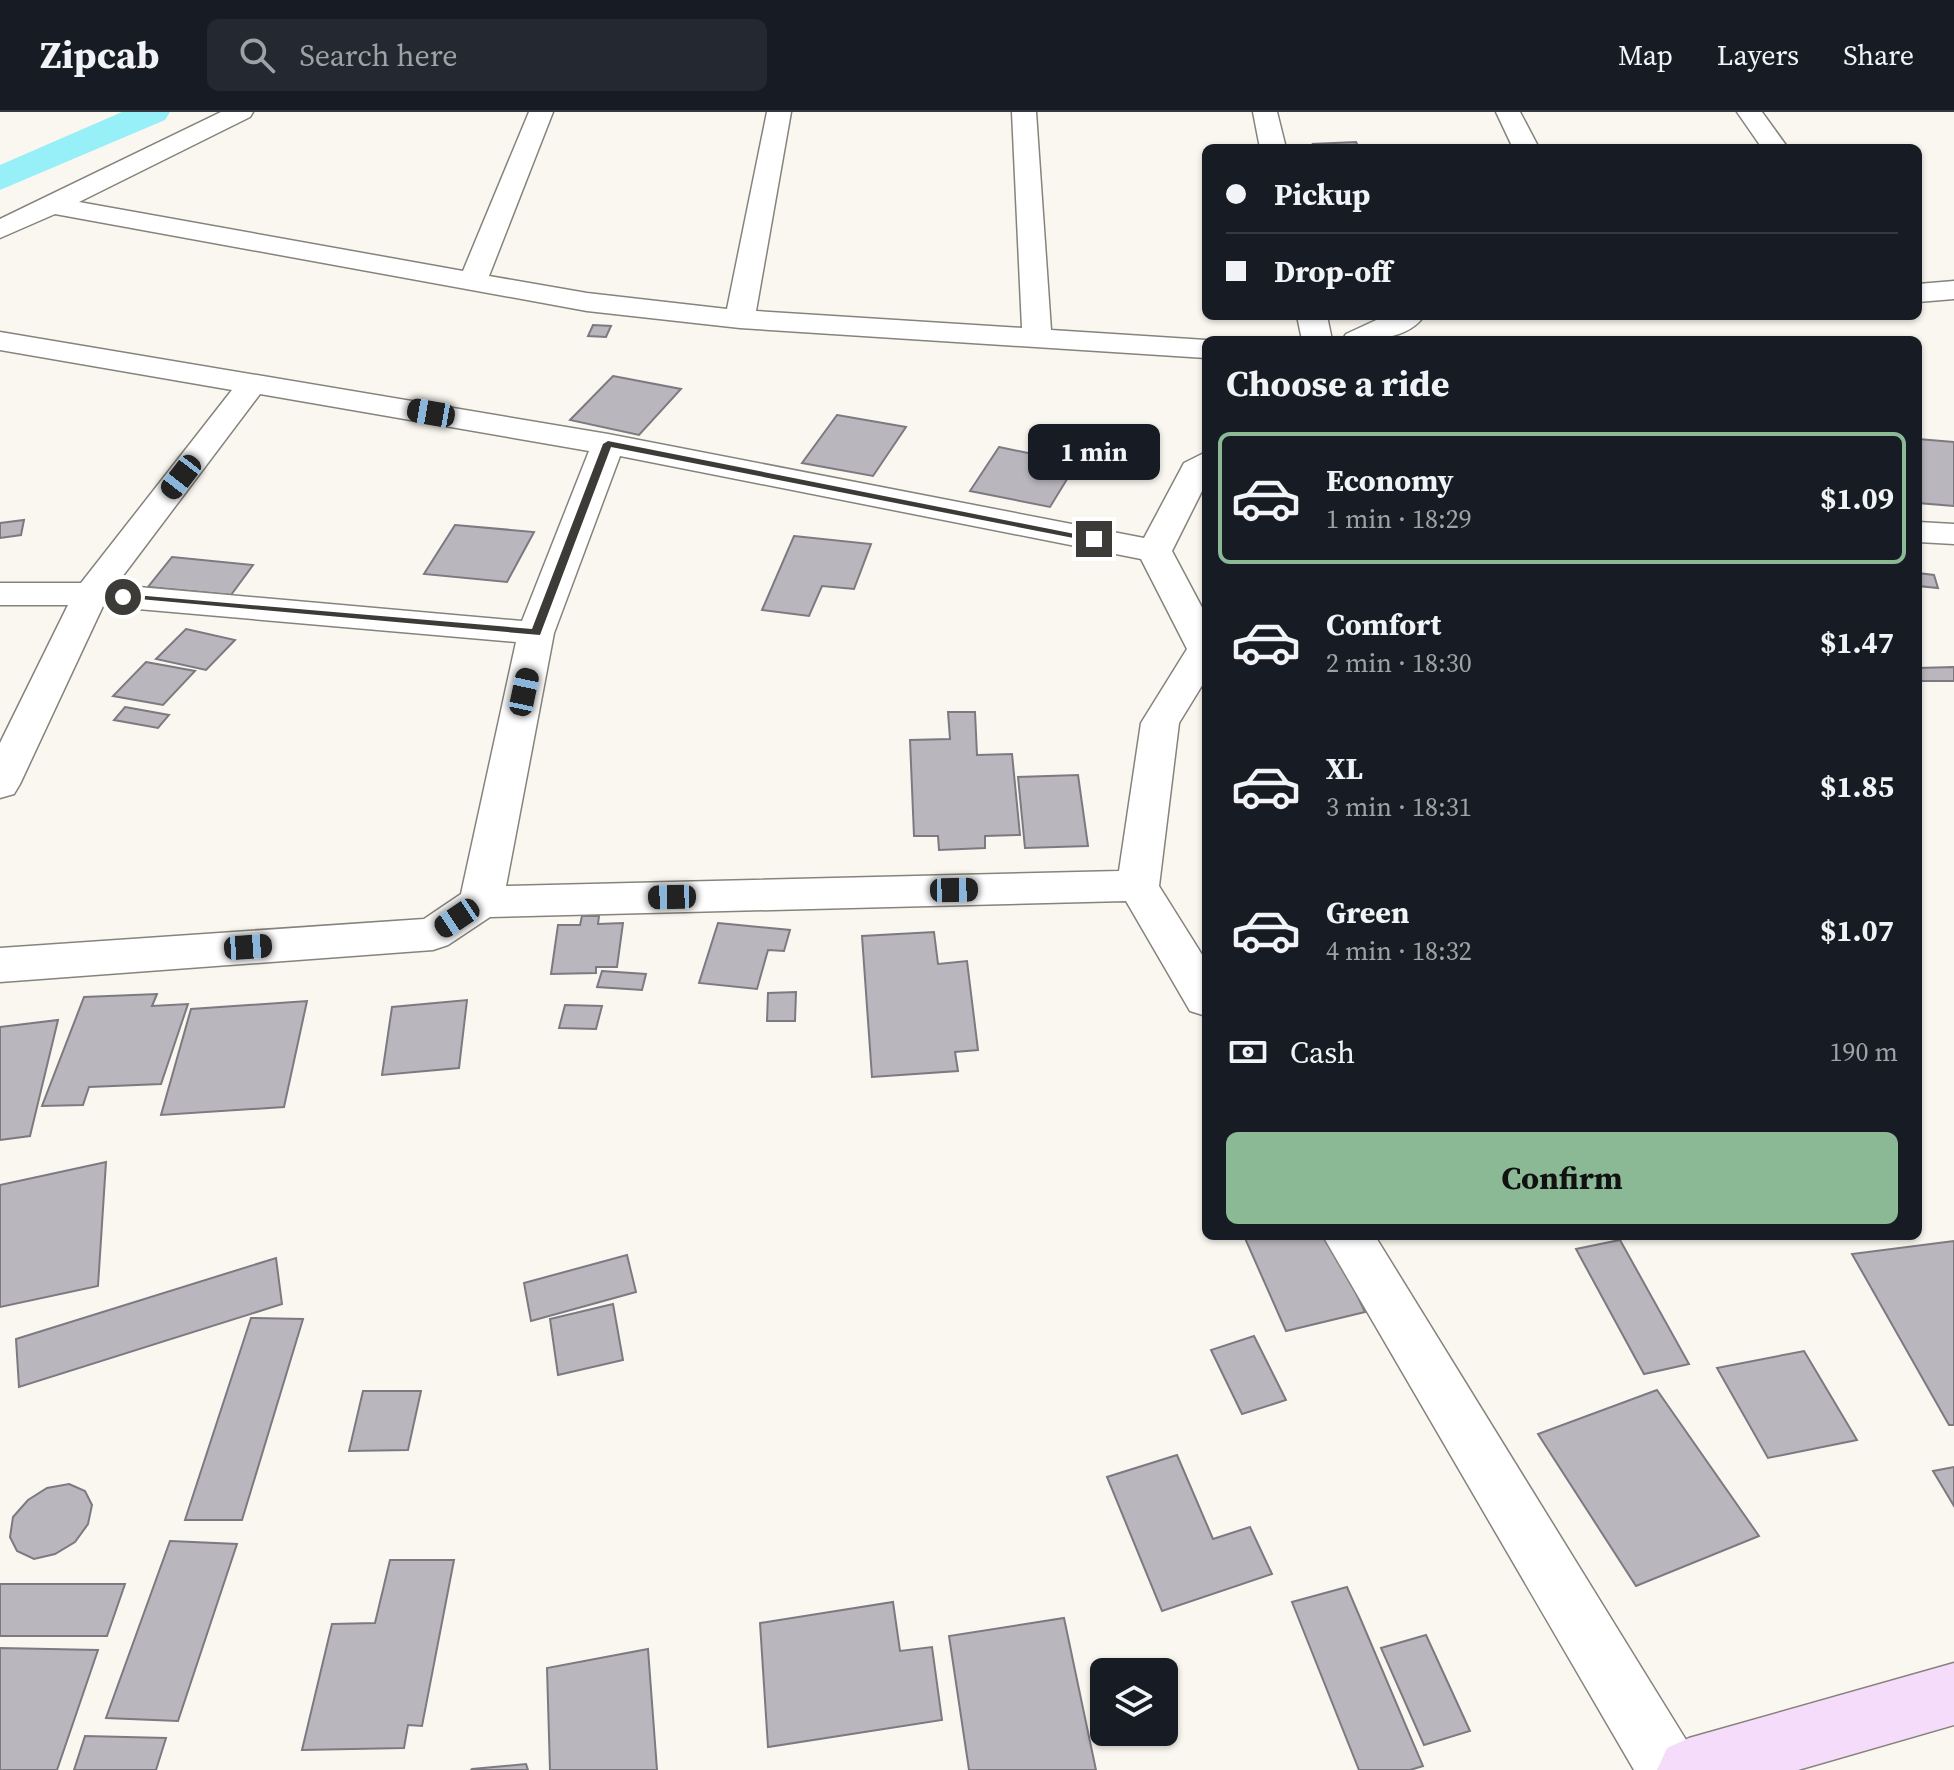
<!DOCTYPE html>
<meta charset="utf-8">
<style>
:root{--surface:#171b24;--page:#242831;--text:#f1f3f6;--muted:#9ea1a6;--line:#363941;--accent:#8bb895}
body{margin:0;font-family:"Source Serif 4",serif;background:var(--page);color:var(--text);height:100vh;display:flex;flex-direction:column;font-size:30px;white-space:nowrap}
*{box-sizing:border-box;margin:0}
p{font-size:26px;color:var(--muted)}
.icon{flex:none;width:44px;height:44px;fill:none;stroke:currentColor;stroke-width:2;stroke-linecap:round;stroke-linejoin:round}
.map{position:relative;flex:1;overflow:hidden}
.side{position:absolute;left:1202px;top:224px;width:720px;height:904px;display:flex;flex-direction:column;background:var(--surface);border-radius:12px;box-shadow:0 2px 6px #0004}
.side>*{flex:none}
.guide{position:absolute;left:1202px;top:32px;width:720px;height:176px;border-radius:12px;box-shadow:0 2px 6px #0004;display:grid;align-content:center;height:176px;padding:0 24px;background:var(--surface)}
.controls{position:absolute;left:1090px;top:1546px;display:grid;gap:16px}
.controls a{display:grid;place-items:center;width:88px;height:88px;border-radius:12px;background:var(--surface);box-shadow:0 2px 6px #0004;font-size:40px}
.end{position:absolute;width:36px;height:36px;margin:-18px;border:10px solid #3c3b38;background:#fff;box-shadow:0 0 0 4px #fff}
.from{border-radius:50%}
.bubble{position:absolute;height:56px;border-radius:12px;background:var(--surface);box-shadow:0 2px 6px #0004;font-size:26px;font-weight:700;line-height:56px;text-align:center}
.car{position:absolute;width:24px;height:48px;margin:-24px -12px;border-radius:10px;box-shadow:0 0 6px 2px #0007;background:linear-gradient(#222 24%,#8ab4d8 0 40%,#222 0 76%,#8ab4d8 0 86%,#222 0)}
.guide b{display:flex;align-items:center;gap:28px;height:76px;font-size:30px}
.guide b+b{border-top:2px solid var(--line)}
.guide i{width:20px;height:20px;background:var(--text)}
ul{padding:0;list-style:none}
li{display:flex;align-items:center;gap:24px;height:132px;margin:0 16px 12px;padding:0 8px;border:4px solid transparent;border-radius:12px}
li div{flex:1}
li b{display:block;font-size:30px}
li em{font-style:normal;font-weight:700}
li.on{border-color:var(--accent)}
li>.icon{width:72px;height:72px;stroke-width:1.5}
h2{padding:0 24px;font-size:36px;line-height:96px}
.pay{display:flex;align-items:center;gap:20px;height:88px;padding:0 24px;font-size:30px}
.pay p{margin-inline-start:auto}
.cta{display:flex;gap:16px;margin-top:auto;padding:16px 24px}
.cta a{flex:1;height:92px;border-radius:12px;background:var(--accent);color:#111;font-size:32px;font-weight:700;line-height:92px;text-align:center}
header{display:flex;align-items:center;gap:48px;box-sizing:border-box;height:112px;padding:0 40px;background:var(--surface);border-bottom:2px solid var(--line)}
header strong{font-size:38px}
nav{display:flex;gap:44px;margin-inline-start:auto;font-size:28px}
.search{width:560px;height:72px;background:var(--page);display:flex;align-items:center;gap:20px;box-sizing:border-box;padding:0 28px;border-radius:12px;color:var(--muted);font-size:30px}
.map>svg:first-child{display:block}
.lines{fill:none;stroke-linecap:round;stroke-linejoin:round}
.canal{fill:#97eff8;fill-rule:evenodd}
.building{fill:#b9b6bd;stroke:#7c7a80;stroke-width:2}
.minor-casing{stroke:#85837c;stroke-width:3}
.secondary-casing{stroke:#85837c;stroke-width:3}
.minor{fill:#fff;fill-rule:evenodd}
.secondary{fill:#f6dcfb;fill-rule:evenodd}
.route{fill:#3c3b38}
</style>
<header>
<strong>Zipcab</strong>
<div class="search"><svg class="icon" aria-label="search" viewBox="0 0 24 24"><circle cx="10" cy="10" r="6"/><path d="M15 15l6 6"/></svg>Search here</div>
<nav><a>Map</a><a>Layers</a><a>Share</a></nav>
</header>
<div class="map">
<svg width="1954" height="1658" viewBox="0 0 1954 1658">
<rect width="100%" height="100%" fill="#faf7f0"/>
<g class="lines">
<!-- canal -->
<polygon class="canal" points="122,0 170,0 165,8 0,78 0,53"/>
</g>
<!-- building -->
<g class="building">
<polygon points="1356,30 1359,36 1315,36 1313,32"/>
<polygon points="593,213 611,214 606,225 588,224"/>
<polygon points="613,264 681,277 639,323 570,308"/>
<polygon points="837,303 906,315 873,364 802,351"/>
<polygon points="1918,327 1954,330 1954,394 1918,391"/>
<polygon points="999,335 1077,351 1050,395 970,379"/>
<polygon points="24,408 21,423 0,426 0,411"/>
<polygon points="455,413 534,420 507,470 424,462"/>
<polygon points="794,424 871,432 854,477 822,474 809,504 762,498"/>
<polygon points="172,445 253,453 231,483 148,475"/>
<polygon points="1918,461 1934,463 1938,476 1918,474"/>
<polygon points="186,517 235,528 206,558 156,547"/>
<polygon points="146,550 195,559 163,593 113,584"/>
<polygon points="1954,555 1954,569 1918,569 1918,556"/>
<polygon points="125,595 169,603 158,616 114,608"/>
<polygon points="948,600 975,600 977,643 1012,642 1020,723 985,724 985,736 939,738 938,724 914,724 910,628 950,627"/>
<polygon points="1078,663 1088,734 1025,736 1018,665"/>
<polygon points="582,804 599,804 598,812 623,811 617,855 596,855 596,861 551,862 558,813 580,813"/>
<polygon points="718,811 790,818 784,839 768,838 757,877 699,871"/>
<polygon points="934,820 938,852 967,849 978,938 955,940 958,959 872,965 862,824"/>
<polygon points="602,859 646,862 642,878 597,875"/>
<polygon points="796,880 795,909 767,909 768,881"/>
<polygon points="157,882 152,894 188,892 161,972 89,975 83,993 42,994 84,885"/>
<polygon points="467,888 459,956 382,963 392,895"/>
<polygon points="307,889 284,995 161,1003 191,897"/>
<polygon points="565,893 602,894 596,917 559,916"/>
<polygon points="58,908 30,1024 0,1028 0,915"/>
<polygon points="106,1050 98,1174 0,1195 0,1073"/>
<polygon points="1244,1124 1329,1124 1365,1200 1286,1219"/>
<polygon points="1620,1128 1689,1252 1644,1262 1576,1137"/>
<polygon points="1954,1129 1954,1313 1949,1313 1852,1142"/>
<polygon points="627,1143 636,1180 531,1209 524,1171"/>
<polygon points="276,1146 282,1192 19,1275 16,1227"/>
<polygon points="613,1192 623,1248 558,1263 550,1207"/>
<polygon points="251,1206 303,1207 242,1408 185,1408"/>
<polygon points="1254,1224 1286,1288 1242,1302 1211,1238"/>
<polygon points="1804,1239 1857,1328 1768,1346 1717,1256"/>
<polygon points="1657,1278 1759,1424 1636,1474 1538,1322"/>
<polygon points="363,1279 421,1279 408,1338 349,1339"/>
<polygon points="1177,1343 1213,1427 1250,1415 1272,1462 1162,1499 1107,1365"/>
<polygon points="1954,1355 1954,1394 1933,1359"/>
<polygon points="69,1372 85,1379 92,1393 88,1412 75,1430 55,1442 34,1447 17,1439 10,1425 13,1405 28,1388 47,1376"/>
<polygon points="170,1429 237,1432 178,1609 106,1606"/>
<polygon points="390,1448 454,1448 422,1614 408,1613 404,1636 302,1638 332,1512 375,1511"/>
<polygon points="0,1472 125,1472 107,1524 0,1524"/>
<polygon points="1347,1475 1423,1654 1410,1658 1359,1658 1292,1490"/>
<polygon points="893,1490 900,1539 932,1535 942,1608 768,1635 760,1511"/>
<polygon points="1064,1506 1096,1658 969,1658 949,1524"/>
<polygon points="1426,1523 1470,1619 1424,1633 1381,1536"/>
<polygon points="0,1536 98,1538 57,1658 0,1658"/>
<polygon points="648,1537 657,1658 550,1658 547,1556"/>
<polygon points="85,1624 166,1626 156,1658 74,1658"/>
<polygon points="526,1652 528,1658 471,1658 472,1657"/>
</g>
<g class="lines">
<defs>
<g id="minor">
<polygon points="221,0 253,0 250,5 79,90 463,159 529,0 553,0 489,164 587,181 727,197 767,0 791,0 756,199 1022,216 1012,0 1036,0 1051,218 1206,228 1206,246 740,216 587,199 55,102 0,126 0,107"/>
<polygon points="1253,0 1277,0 1286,36 1260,36"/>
<polygon points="1496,0 1520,0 1539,36 1513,36"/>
<polygon points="1737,0 1762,0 1788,36 1762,36"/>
<polygon points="1954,169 1954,187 1918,190 1918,172"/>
<polygon points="1297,204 1327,204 1332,228 1302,228"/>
<path d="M1385 204H1424C1407 229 1368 228 1342 228L1346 222Z"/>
<path d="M0 220 608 322 1144 426 1184 351 1206 340V371L1172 439 1206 503V567L1179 611 1159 774 1206 849V904L1190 899 1126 789 490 805 448 833 433 838 0 870V836L424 807 461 782 516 530 103 494 20 672 14 682 0 686V631L68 493H0V471H81L232 278 0 238ZM260 282 589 339 522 509 116 473ZM620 344 1141 447 1187 537 1141 611 1119 759 506 774 554 521Z"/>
<polygon points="1918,410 1954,412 1954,432 1918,430"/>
<polygon points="1323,1124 1375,1124 1691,1636 1701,1658 1634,1658"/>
</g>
<polygon id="secondary" points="1954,1551 1954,1613 1798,1658 1657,1658 1667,1636 1689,1626"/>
</defs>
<!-- minor casing -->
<use href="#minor" class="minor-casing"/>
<!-- secondary casing -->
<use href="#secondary" class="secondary-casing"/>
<!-- minor -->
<use href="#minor" class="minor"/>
<!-- secondary -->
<use href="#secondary" class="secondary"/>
</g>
<!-- route -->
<polygon class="route" points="608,329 1100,427 1094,430 611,335 540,523 117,485 123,482 532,517 603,332"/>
</svg>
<div class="controls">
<a><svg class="icon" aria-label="layers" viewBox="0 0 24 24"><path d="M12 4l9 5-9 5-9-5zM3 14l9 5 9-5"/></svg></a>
</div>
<i class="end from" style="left:123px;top:485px"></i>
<i class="end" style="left:1094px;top:427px"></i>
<div class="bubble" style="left:1028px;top:312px;width:132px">1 min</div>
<i class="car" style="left:431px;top:301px;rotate:280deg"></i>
<i class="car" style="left:181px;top:365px;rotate:218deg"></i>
<i class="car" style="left:524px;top:580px;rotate:12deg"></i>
<i class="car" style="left:954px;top:778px;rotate:89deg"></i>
<i class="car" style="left:672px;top:785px;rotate:269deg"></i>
<i class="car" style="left:457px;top:806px;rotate:236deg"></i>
<i class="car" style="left:248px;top:835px;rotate:86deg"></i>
<div class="guide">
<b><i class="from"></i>Pickup</b>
<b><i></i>Drop-off</b>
</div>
<section class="side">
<h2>Choose a ride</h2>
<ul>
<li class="on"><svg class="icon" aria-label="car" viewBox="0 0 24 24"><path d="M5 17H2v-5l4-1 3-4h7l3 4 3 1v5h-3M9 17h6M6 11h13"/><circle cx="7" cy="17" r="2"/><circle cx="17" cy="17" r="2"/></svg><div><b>Economy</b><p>1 min · 18:29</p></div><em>$1.09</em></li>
<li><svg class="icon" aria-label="car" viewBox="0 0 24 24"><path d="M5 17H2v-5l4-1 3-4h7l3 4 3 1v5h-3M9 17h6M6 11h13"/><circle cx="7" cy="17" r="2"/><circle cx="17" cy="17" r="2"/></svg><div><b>Comfort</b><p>2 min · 18:30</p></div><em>$1.47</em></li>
<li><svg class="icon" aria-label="car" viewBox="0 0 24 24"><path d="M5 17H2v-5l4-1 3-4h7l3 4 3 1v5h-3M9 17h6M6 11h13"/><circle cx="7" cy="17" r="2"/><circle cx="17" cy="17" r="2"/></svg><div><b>XL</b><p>3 min · 18:31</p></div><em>$1.85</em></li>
<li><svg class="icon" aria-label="car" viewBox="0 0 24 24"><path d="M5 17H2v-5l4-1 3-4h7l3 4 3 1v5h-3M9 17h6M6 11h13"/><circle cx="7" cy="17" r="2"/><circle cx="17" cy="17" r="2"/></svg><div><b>Green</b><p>4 min · 18:32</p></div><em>$1.07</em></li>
</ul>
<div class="pay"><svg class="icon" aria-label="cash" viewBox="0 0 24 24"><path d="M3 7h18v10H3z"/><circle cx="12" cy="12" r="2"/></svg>Cash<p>190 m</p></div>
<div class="cta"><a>Confirm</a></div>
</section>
</div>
